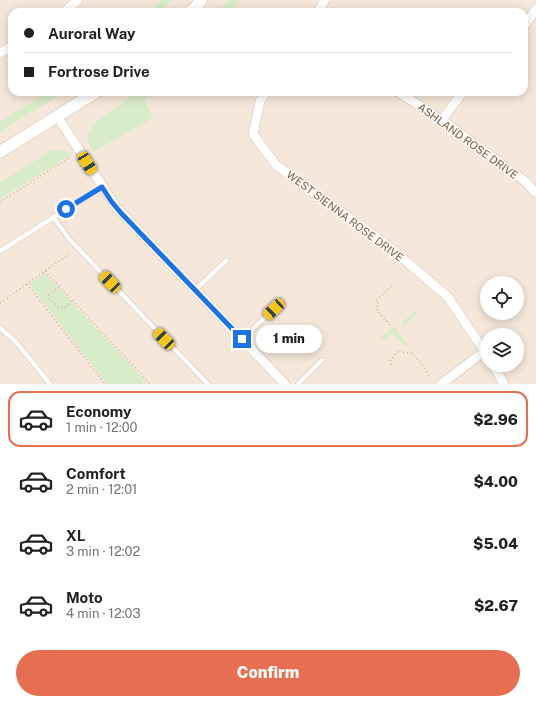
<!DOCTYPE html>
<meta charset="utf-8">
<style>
:root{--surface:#fff;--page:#f6f6f6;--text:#202124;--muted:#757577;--line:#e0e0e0;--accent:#e76f51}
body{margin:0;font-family:"Public Sans",sans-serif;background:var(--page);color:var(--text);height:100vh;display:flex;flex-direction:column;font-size:15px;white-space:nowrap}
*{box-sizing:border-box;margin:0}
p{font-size:13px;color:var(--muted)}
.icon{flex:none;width:22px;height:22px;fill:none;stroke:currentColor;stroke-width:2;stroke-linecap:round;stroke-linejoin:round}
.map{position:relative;height:384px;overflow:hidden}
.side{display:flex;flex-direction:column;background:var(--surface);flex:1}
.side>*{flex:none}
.hud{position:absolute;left:8px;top:8px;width:520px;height:88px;border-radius:12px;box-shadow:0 2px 10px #0003;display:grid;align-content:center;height:88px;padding:0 16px;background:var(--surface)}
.tools{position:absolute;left:480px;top:276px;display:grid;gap:8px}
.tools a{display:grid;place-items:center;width:44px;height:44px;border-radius:50%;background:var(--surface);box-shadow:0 2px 10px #0003;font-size:20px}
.end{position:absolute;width:18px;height:18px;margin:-9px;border:5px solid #1a73e8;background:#fff;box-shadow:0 0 0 2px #fff}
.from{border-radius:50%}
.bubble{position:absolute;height:28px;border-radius:14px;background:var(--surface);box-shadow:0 2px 10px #0003;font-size:13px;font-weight:800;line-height:28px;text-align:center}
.car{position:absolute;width:12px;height:24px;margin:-12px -6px;border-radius:5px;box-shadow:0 0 3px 1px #0007;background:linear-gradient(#f5c518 24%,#345 0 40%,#f5c518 0 76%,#345 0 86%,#f5c518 0)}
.hud b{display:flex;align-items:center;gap:14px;height:38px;font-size:15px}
.hud b+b{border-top:1px solid var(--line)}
.hud i{width:10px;height:10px;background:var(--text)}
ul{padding:7px 0 0;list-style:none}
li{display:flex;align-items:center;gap:12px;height:56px;margin:0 8px 6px;padding:0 8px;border:2px solid transparent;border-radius:12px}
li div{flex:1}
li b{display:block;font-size:15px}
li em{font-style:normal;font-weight:800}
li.active{border-color:var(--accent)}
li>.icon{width:36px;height:36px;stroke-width:1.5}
.cta{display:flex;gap:8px;margin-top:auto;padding:8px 16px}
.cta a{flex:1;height:46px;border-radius:24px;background:var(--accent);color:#fff;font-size:16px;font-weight:800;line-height:46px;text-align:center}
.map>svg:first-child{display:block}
.residential{fill:#f5e8da;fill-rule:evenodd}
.green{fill:#d8ecc9}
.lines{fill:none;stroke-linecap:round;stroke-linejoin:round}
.lane-casing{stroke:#d1beb0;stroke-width:5.5}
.street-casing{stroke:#d1beb0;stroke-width:10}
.secondary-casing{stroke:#d6c0b0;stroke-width:13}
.path{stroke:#d9b8a5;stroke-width:2;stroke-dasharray:1 3;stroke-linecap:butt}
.lane{stroke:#fff;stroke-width:4.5}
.street{stroke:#fff;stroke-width:9}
.secondary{stroke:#fff;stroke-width:12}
.route{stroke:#1a73e8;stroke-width:5}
.labels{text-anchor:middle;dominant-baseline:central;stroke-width:3;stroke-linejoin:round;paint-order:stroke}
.street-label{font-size:11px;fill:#7a5c4d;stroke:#fffaf3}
</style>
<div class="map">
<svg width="536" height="384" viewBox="0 0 536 384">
<rect width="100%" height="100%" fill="#fdf6ec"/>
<!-- residential -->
<path class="residential" d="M0 0H536V384H0ZM12 12H524V92H12ZM487 283H517V313H487ZM487 335H517V365H487Z"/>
<!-- green -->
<g class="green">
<polygon points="161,0 171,0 161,12 151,12"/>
<polygon points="228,0 240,0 231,12 218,12"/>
<polygon points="47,92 64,92 0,132 0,122"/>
<polygon points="137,92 154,92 144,100 153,118 93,152 88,141 88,133 95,123"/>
<polygon points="52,150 65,150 71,155 0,199 0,183"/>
<polygon points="45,273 148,384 107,384 29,284"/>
<polygon points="415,311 417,314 404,326 401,323"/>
<path d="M394 326 409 346H408L402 344 394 334C389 333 387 337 385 340L382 339 381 337Z"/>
</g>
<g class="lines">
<defs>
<g id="lane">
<polyline points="53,217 70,240 208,384"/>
<polyline points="0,251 102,187"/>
<polyline points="195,290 227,260"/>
<polyline points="0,328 16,342 50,384"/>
<polyline points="242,339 274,309"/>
<polyline points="298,384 322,360"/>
</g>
<g id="street">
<polyline points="64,12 78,0"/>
<polyline points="318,12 325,0"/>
<polyline points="524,27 536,9"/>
<polyline points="0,53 12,46"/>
<polyline points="266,92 260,101 253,134 276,165 387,245 448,297 487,355"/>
<polyline points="398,92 442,120 526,182 536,193"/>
<polyline points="57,116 116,207 285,384"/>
<polyline points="442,120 453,105 463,92"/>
<polyline points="493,365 504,384"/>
<polyline points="441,384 485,351"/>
</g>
<g id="secondary">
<polyline points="190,12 197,6 201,0"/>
<polyline points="0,152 96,92"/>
</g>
</defs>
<!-- lane casing -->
<use href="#lane" class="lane-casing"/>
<!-- street casing -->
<use href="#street" class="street-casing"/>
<!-- secondary casing -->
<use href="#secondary" class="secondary-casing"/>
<!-- path -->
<g class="path">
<polyline points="0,202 69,158"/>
<polyline points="45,271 150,384"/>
<polyline points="27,284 105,384"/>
<polyline points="59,287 49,295 50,300 59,308 66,307 72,300"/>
<polyline points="0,303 72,252"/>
<polyline points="390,325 376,309 379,304 376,301 393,285"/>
<polyline points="391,365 390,360 394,357 395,353 399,350 405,353 411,353 421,363 431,378"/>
</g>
<!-- lane -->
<use href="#lane" class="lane"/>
<!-- street -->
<use href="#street" class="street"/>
<!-- secondary -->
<use href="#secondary" class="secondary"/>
</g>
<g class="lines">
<!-- route -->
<polyline class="route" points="66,209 102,187 111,201 121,213 242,339"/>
</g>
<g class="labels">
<!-- street labels -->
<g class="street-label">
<text transform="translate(468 141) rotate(36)">ASHLAND ROSE DRIVE</text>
<text transform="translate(345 216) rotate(37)">WEST SIENNA ROSE DRIVE</text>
</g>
</g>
</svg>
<div class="tools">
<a><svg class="icon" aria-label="locate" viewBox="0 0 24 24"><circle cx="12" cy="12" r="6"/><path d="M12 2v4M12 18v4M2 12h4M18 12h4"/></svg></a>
<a><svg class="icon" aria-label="layers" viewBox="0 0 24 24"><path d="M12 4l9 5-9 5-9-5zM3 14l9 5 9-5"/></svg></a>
</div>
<i class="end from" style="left:66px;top:209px"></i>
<i class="end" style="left:242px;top:339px"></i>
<div class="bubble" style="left:256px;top:325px;width:66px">1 min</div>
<i class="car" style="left:87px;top:163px;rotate:148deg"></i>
<i class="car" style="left:110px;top:282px;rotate:316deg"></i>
<i class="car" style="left:274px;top:309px;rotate:227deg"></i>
<i class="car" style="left:164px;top:339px;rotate:316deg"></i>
<div class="hud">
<b><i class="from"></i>Auroral Way</b>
<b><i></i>Fortrose Drive</b>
</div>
</div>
<section class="side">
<ul>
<li class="active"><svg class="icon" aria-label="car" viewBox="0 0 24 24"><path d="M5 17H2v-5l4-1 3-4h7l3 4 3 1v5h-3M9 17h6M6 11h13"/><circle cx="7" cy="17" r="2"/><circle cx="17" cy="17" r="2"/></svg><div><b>Economy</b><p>1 min · 12:00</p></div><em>$2.96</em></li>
<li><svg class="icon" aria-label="car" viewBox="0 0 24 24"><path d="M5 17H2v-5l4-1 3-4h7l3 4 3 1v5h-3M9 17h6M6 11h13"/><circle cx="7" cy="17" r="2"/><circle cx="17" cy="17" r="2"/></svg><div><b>Comfort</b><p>2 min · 12:01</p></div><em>$4.00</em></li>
<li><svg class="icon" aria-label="car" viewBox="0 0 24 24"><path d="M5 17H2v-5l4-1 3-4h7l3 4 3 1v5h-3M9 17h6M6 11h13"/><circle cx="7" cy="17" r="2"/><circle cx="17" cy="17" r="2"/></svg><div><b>XL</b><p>3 min · 12:02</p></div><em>$5.04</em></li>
<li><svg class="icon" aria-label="car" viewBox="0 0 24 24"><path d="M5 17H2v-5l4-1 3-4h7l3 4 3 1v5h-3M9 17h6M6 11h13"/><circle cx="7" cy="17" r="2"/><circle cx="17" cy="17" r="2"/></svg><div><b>Moto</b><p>4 min · 12:03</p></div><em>$2.67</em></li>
</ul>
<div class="cta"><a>Confirm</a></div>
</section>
